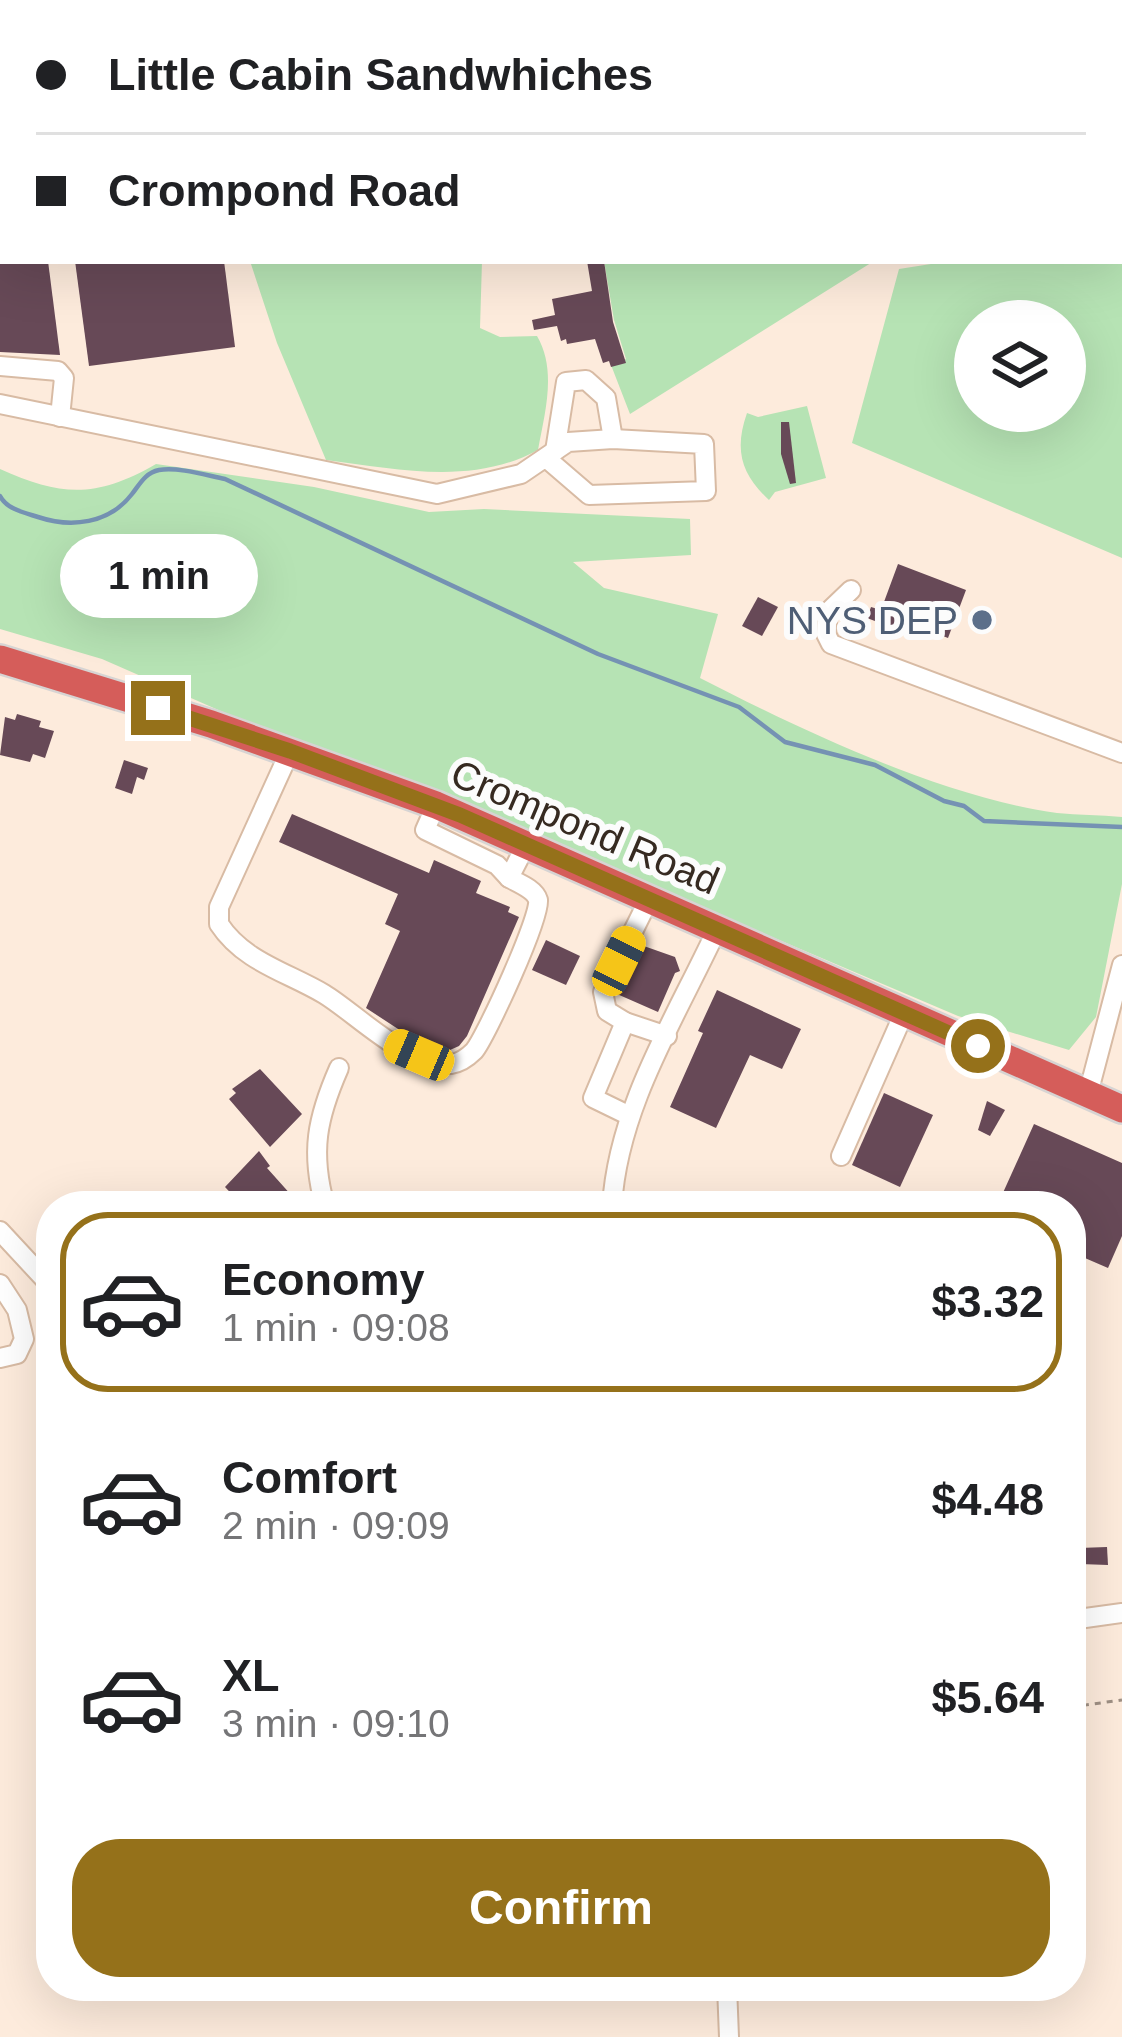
<!DOCTYPE html>
<meta charset="utf-8">
<style>
:root{--surface:#fff;--page:#f6f6f6;--text:#202124;--muted:#757577;--line:#e0e0e0;--accent:#95711a}
body{margin:0;font-family:Arial,sans-serif;background:var(--page);color:var(--text);height:100vh;display:flex;flex-direction:column;font-size:45px;white-space:nowrap}
*{box-sizing:border-box;margin:0}
p{font-size:39px;color:var(--muted)}
.icon{flex:none;width:66px;height:66px;fill:none;stroke:currentColor;stroke-width:2;stroke-linecap:round;stroke-linejoin:round}
.map{position:relative;flex:1;overflow:hidden}
.drawer{position:absolute;left:36px;top:1191px;width:1050px;height:810px;display:flex;flex-direction:column;background:var(--surface);border-radius:48px;box-shadow:0 12px 48px #0002}
.drawer>*{flex:none}
.guide{position:absolute;left:0px;top:0px;width:1122px;height:264px;box-shadow:0 12px 48px #0002;display:grid;align-content:center;height:264px;padding:0 36px;background:var(--surface)}
.buttons{position:absolute;left:954px;top:300px;display:grid;gap:24px}
.buttons a{display:grid;place-items:center;width:132px;height:132px;border-radius:50%;background:var(--surface);box-shadow:0 12px 48px #0002;font-size:60px}
.end{position:absolute;width:54px;height:54px;margin:-27px;border:15px solid #95711a;background:#fff;box-shadow:0 0 0 6px #fff}
.from{border-radius:50%}
.bubble{position:absolute;height:84px;border-radius:42px;background:var(--surface);box-shadow:0 12px 48px #0002;font-size:39px;font-weight:700;line-height:84px;text-align:center}
.car{position:absolute;width:36px;height:72px;margin:-36px -18px;border-radius:15px;box-shadow:0 0 9px 3px #0007;background:linear-gradient(#f5c518 24%,#345 0 40%,#f5c518 0 76%,#345 0 86%,#f5c518 0)}
.guide b{display:flex;align-items:center;gap:42px;height:114px;font-size:45px}
.guide b+b{border-top:3px solid var(--line)}
.guide i{width:30px;height:30px;background:var(--text)}
ul{padding:21px 0 0;list-style:none}
li{display:flex;align-items:center;gap:36px;height:180px;margin:0 24px 18px;padding:0 12px;border:6px solid transparent;border-radius:48px}
li div{flex:1}
li b{display:block;font-size:45px}
li em{font-style:normal;font-weight:700}
li.current{border-color:var(--accent)}
li>.icon{width:108px;height:108px;stroke-width:1.5}
.primary-button{display:flex;gap:24px;margin-top:auto;padding:24px 36px}
.primary-button a{flex:1;height:138px;border-radius:48px;background:var(--accent);color:#fff;font-size:48px;font-weight:700;line-height:138px;text-align:center}
.map>svg:first-child{display:block}
.green{fill:#b6e3b4;fill-rule:evenodd}
.lines{fill:none;stroke-linecap:round;stroke-linejoin:round}
.stream{stroke:#7592b3;stroke-width:4.5}
.building{fill:#674957}
.minor-casing{stroke:#d8bba4;stroke-width:22}
.highway-casing{stroke:#d7d4d3;stroke-width:32}
.path{stroke:#9f9084;stroke-width:3;stroke-dasharray:6 6;stroke-linecap:butt}
.minor{stroke:#fff;stroke-width:18}
.highway{stroke:#d55d5a;stroke-width:27}
.route{stroke:#95711a;stroke-width:15}
.service-dot{fill:#5c6f8a;stroke:#fcfcfc;stroke-width:4.5}
.labels{text-anchor:middle;dominant-baseline:central;stroke-width:12;stroke-linejoin:round;paint-order:stroke}
.service-label{font-size:39px;fill:#4e5e75;stroke:#fcfcfc;text-anchor:end}
.street-label{font-size:39px;fill:#362a21;stroke:#fcfcfc}
</style>
<div class="map">
<svg width="1122" height="2037" viewBox="0 0 1122 2037">
<rect width="100%" height="100%" fill="#fdebdc"/>
<!-- green -->
<g class="green">
<polygon points="0,0 1122,0 1122,1 3,3 0,236"/>
<path d="M1119 234H1122V558L852 443 899 269 950 261H1119ZM975 321H1065V411H975Z"/>
<path d="M250 261H482L480 328 500 337 537 336C557 370 545 412 538 450 472 486 398 469 326 460L277 343Z"/>
<polygon points="604,261 874,261 630,414 611,365 626,359 614,320"/>
<path d="M807 406 826 478 775 492 769 500C741 474 734 450 747 413L758 417Z"/>
<path d="M156 464 314 487 429 512 484 509 690 519 691 555 573 562 604 588 718 614 700 678C803 731 942 797 1057 813 1078 815 1100 815 1122 817V884L1096 1017 1069 1050 958 1016 367 765 232 716 102 659 0 629V469C62 497 97 498 156 464Z"/>
</g>
<g class="lines">
<!-- stream -->
<path class="stream" d="M0 496C7 509 22 512 38 517 71 528 109 524 132 494 140 484 145 473 159 470 179 467 205 475 225 479L598 654 739 707 785 742 875 765 944 801 964 806 984 821 1122 827"/>
</g>
<!-- building -->
<g class="building">
<polygon points="0,261 48,261 60,355 0,352"/>
<polygon points="75,261 224,261 235,347 89,366"/>
<polygon points="587,261 604,261 613,322 626,363 611,367 609,361 603,363 595,339 567,344 566,339 561,341 557,326 534,330 532,320 555,315 552,299 592,291"/>
<polygon points="781,422 789,422 796,483 790,484 781,454"/>
<polygon points="898,564 966,590 948,638 922,628 919,638 867,618 871,607 881,610"/>
<polygon points="758,597 778,607 762,636 742,626"/>
<polygon points="17,714 41,721 39,727 54,731 45,758 33,754 30,762 0,755 5,717 15,720"/>
<polygon points="124,760 148,768 144,780 137,777 132,794 115,788"/>
<polygon points="292,814 429,873 434,860 481,881 476,893 510,907 508,912 519,917 467,1036 459,1046 450,1050 421,1044 366,1008 400,931 385,924 398,894 279,842"/>
<polygon points="546,940 580,956 566,985 532,970"/>
<polygon points="641,945 675,957 680,971 675,973 658,1012 617,994"/>
<polygon points="717,990 801,1029 782,1069 750,1055 716,1128 670,1107 703,1033 698,1031"/>
<polygon points="260,1069 302,1114 270,1147 229,1099 236,1093 232,1089"/>
<polygon points="884,1093 933,1115 900,1187 852,1165"/>
<polygon points="987,1101 1005,1110 990,1136 978,1130"/>
<polygon points="1034,1124 1122,1163 1122,1236 1108,1268 1071,1252 1071,1206 997,1206"/>
<polygon points="259,1151 270,1166 267,1168 301,1206 243,1206 225,1187"/>
<polygon points="1107,1547 1108,1565 1080,1564 1079,1548"/>
</g>
<g class="lines">
<defs>
<g id="minor">
<polyline points="0,366 58,371 64,378 60,417"/>
<polyline points="0,404 437,494 521,474 568,442 613,439 704,444 706,491 589,495 546,458"/>
<polyline points="555,451 566,382 586,380 606,398 613,439"/>
<polyline points="851,590 828,612 826,634 831,644 1122,753"/>
<path d="M290 751 219 907V924C244 962 287 972 324 994 357 1014 407 1067 451 1064 459 1063 468 1057 474 1051 486 1037 542 914 538 900 535 889 518 883 509 878L527 843"/>
<polyline points="436,805 425,830 497,865 509,878"/>
<polyline points="625,1022 607,1011 603,992 650,897"/>
<polyline points="1088,1094 1122,965"/>
<polyline points="630,1116 593,1098 625,1022 667,1036"/>
<polyline points="841,1156 904,1013"/>
<path d="M325 1206C310 1152 317 1118 339 1068"/>
<path d="M612 1206C618 1106 677 1016 718 927"/>
<polyline points="0,1231 51,1286"/>
<polyline points="0,1284 17,1310 24,1339 17,1354 0,1358"/>
<polyline points="1071,1620 1122,1613"/>
<polyline points="727,1986 729,2037"/>
</g>
<polyline id="highway" points="0,659 211,724 436,805 1122,1109"/>
</defs>
<!-- minor casing -->
<use href="#minor" class="minor-casing"/>
<!-- highway casing -->
<use href="#highway" class="highway-casing"/>
<!-- path -->
<g class="path">
<polyline points="41,1345 51,1357"/>
<polyline points="1071,1707 1122,1700"/>
</g>
<!-- minor -->
<use href="#minor" class="minor"/>
<!-- highway -->
<use href="#highway" class="highway"/>
</g>
<g class="lines">
<!-- route -->
<polyline class="route" points="158,708 290,751 460,815 978,1046"/>
</g>
<!-- markers -->
<circle class="service-dot" cx="982" cy="620" r="12"/>
<g class="labels">
<!-- service labels -->
<g class="service-label">
<text x="958" y="620">NYS DEP</text>
</g>
<!-- street labels -->
<g class="street-label">
<text transform="translate(585 827) rotate(23)">Crompond Road</text>
</g>
</g>
</svg>
<div class="buttons">
<a><svg class="icon" aria-label="layers" viewBox="0 0 24 24"><path d="M12 4l9 5-9 5-9-5zM3 14l9 5 9-5"/></svg></a>
</div>
<i class="end from" style="left:978px;top:1046px"></i>
<i class="end" style="left:158px;top:708px"></i>
<div class="bubble" style="left:60px;top:534px;width:198px">1 min</div>
<i class="car" style="left:619px;top:961px;rotate:26deg"></i>
<i class="car" style="left:419px;top:1055px;rotate:293deg"></i>
<div class="guide">
<b><i class="from"></i>Little Cabin Sandwhiches</b>
<b><i></i>Crompond Road</b>
</div>
<section class="drawer">
<ul>
<li class="current"><svg class="icon" aria-label="car" viewBox="0 0 24 24"><path d="M5 17H2v-5l4-1 3-4h7l3 4 3 1v5h-3M9 17h6M6 11h13"/><circle cx="7" cy="17" r="2"/><circle cx="17" cy="17" r="2"/></svg><div><b>Economy</b><p>1 min · 09:08</p></div><em>$3.32</em></li>
<li><svg class="icon" aria-label="car" viewBox="0 0 24 24"><path d="M5 17H2v-5l4-1 3-4h7l3 4 3 1v5h-3M9 17h6M6 11h13"/><circle cx="7" cy="17" r="2"/><circle cx="17" cy="17" r="2"/></svg><div><b>Comfort</b><p>2 min · 09:09</p></div><em>$4.48</em></li>
<li><svg class="icon" aria-label="car" viewBox="0 0 24 24"><path d="M5 17H2v-5l4-1 3-4h7l3 4 3 1v5h-3M9 17h6M6 11h13"/><circle cx="7" cy="17" r="2"/><circle cx="17" cy="17" r="2"/></svg><div><b>XL</b><p>3 min · 09:10</p></div><em>$5.64</em></li>
</ul>
<div class="primary-button"><a>Confirm</a></div>
</section>
</div>
